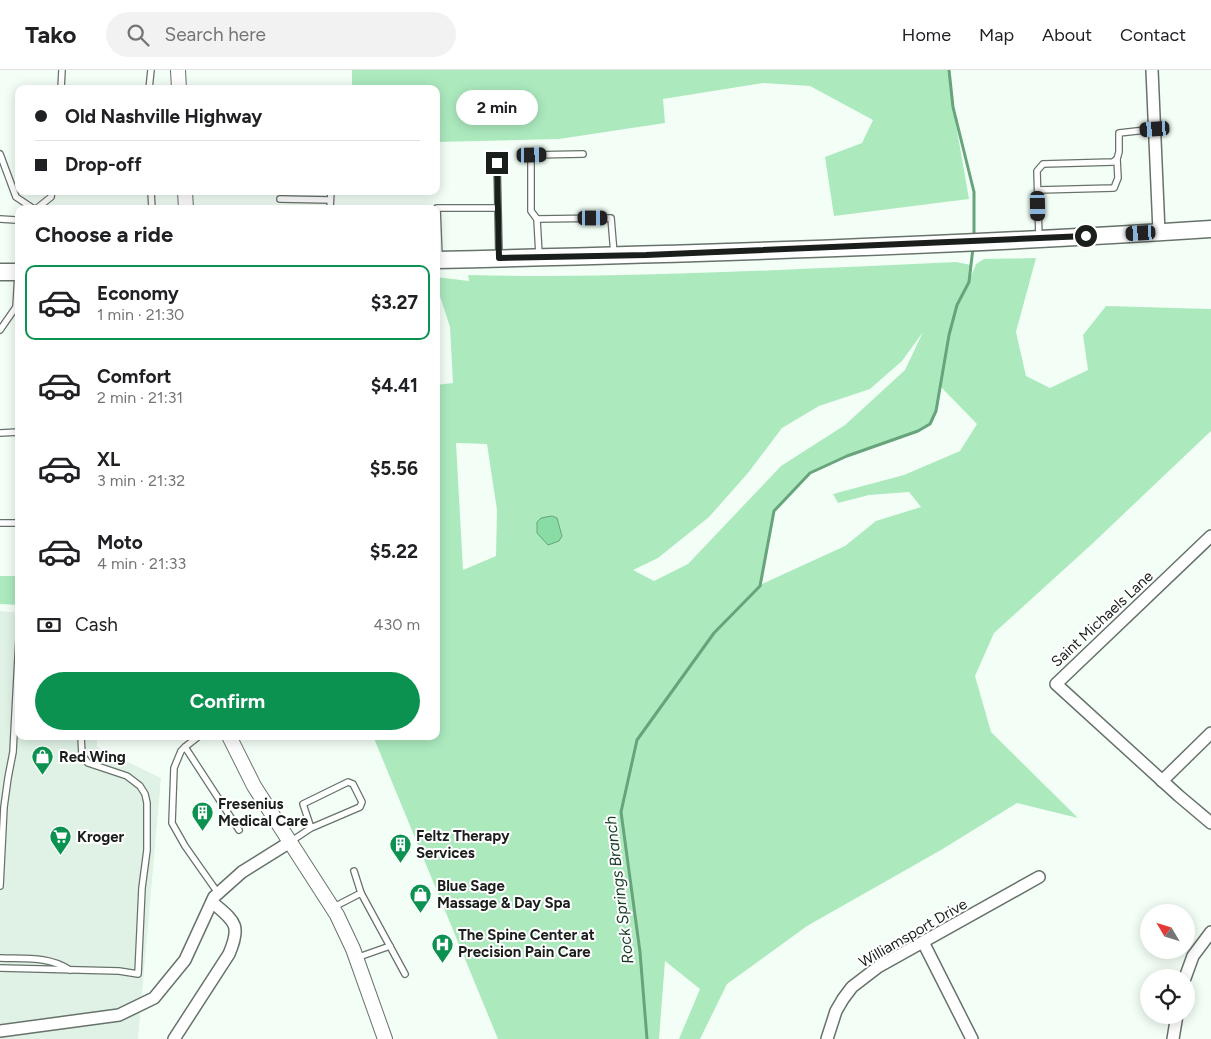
<!DOCTYPE html>
<meta charset="utf-8">
<style>
:root{--surface:#fff;--page:#f2f2f2;--text:#202124;--muted:#757577;--line:#e0e0e0;--accent:#0b9250}
body{margin:0;font-family:Figtree,sans-serif;background:var(--page);color:var(--text);height:100vh;display:flex;flex-direction:column;font-size:19px;white-space:nowrap}
*{box-sizing:border-box;margin:0}
p{font-size:16px;color:var(--muted)}
.icon{flex:none;width:28px;height:28px;fill:none;stroke:currentColor;stroke-width:2;stroke-linecap:round;stroke-linejoin:round}
.map{position:relative;flex:1;overflow:hidden}
.sheet{position:absolute;left:15px;top:135px;width:425px;height:535px;display:flex;flex-direction:column;background:var(--surface);border-radius:10px;box-shadow:0 2px 12px #0003}
.sheet>*{flex:none}
.banner{position:absolute;left:15px;top:15px;width:425px;height:110px;border-radius:10px;box-shadow:0 2px 12px #0003;display:grid;align-content:center;height:110px;padding:0 20px;background:var(--surface)}
.needle{width:32px;rotate:308deg}
.controls{position:absolute;left:1140px;top:834px;display:grid;gap:10px}
.controls a{display:grid;place-items:center;width:55px;height:55px;border-radius:50%;background:var(--surface);box-shadow:0 2px 12px #0003;font-size:25px}
.end{position:absolute;width:22px;height:22px;margin:-11px;border:6px solid #1a1f1c;background:#fff;box-shadow:0 0 0 2px #fff}
.from{border-radius:50%}
.bubble{position:absolute;height:35px;border-radius:18px;background:var(--surface);box-shadow:0 2px 12px #0003;font-size:16px;font-weight:700;line-height:35px;text-align:center}
.car{position:absolute;width:15px;height:30px;margin:-15px -8px;border-radius:6px;box-shadow:0 0 4px 1px #0007;background:linear-gradient(#222 24%,#8ab4d8 0 40%,#222 0 76%,#8ab4d8 0 86%,#222 0)}
.banner b{display:flex;align-items:center;gap:18px;height:48px;font-size:19px}
.banner b+b{border-top:1px solid var(--line)}
.banner i{width:12px;height:12px;background:var(--text)}
ul{padding:0;list-style:none}
li{display:flex;align-items:center;gap:15px;height:75px;margin:0 10px 8px;padding:0 10px;border:2px solid transparent;border-radius:10px}
li div{flex:1}
li b{display:block;font-size:19px}
li em{font-style:normal;font-weight:700}
li.selected{border-color:var(--accent)}
li>.icon{width:45px;height:45px;stroke-width:1.5}
h2{padding:0 20px;font-size:22px;line-height:60px}
.pay{display:flex;align-items:center;gap:12px;height:55px;padding:0 20px;font-size:19px}
.pay p{margin-inline-start:auto}
.action{display:flex;gap:10px;margin-top:auto;padding:10px 20px}
.action a{flex:1;height:58px;border-radius:30px;background:var(--accent);color:#fff;font-size:20px;font-weight:700;line-height:58px;text-align:center}
header{display:flex;align-items:center;gap:30px;box-sizing:border-box;height:70px;padding:0 25px;background:var(--surface);border-bottom:1px solid var(--line)}
header strong{font-size:24px}
nav{display:flex;gap:28px;margin-inline-start:auto;font-size:18px}
.search{width:350px;height:45px;background:var(--page);display:flex;align-items:center;gap:12px;box-sizing:border-box;padding:0 18px;border-radius:28px;color:var(--muted);font-size:19px}
.map>svg:first-child{display:block}
.built{fill:#e0f2e5}
.green{fill:#aceabe;fill-rule:evenodd}
.water{fill:#88dca4;stroke:#67a37b}
.lines{fill:none;stroke-linecap:round;stroke-linejoin:round}
.stream{stroke:#67a37b;stroke-width:3}
.service-casing{stroke:#67726a;stroke-width:8}
.minor-casing{stroke:#67726a;stroke-width:14}
.tertiary-casing{stroke:#67726a;stroke-width:16}
.secondary-casing{stroke:#67726a;stroke-width:19}
.service{stroke:#fff;stroke-width:5.5}
.minor{stroke:#fff;stroke-width:11}
.tertiary{stroke:#fff;stroke-width:14}
.secondary{stroke:#fff;stroke-width:16}
.route{stroke:#1a1f1c;stroke-width:6}
.labels{text-anchor:middle;dominant-baseline:central;stroke-width:4;stroke-linejoin:round;paint-order:stroke}
.street-label{font-size:15px;fill:#1a1f1c;stroke:#fff}
.poi-label{font-size:15px;font-weight:bold;fill:#1a1f1c;stroke:#fff;text-anchor:start}
.water-label{font-size:16px;font-style:italic;fill:#183c25;stroke:#fff}
</style>
<header>
<strong>Tako</strong>
<div class="search"><svg class="icon" aria-label="search" viewBox="0 0 24 24"><circle cx="10" cy="10" r="6"/><path d="M15 15l6 6"/></svg>Search here</div>
<nav><a>Home</a><a>Map</a><a>About</a><a>Contact</a></nav>
</header>
<div class="map">
<svg width="1211" height="969" viewBox="0 0 1211 969">
<rect width="100%" height="100%" fill="#f3fff6"/>
<!-- built -->
<polygon class="built" points="0,541 19,543 19,666 97,666 97,677 161,708 138,969 0,969"/>
<!-- green -->
<g class="green">
<polygon points="352,0 949,0 953,37 969,129 834,146 825,87 862,73 873,50 810,16 763,13 663,29 665,53 559,69 436,72 436,19 352,19"/>
<path d="M1036 188 1016 262 1026 306 1050 318 1088 300 1083 265 1106 236 1211 239V361L1092 474 994 563 975 606 991 662 1078 748 1017 733 941 780 807 856 727 914 700 969H679L700 919 665 891 659 969H498L373 666H436V315L453 313 450 257 436 214V207L469 211 468 205C630 209 794 199 956 192L971 195 970 209 976 194 984 189ZM923 262 905 300 845 355 781 396 688 494 654 511 633 500 658 488 709 447 748 403 782 358 819 336 870 319 902 291ZM941 317 977 354 960 381 904 405 833 424 838 433 869 425 909 422 921 437 876 451 845 476 760 515 774 441 810 403 847 386 918 361 930 354 936 341ZM456 373 487 374 497 440 496 486 463 500Z"/>
<polygon points="0,506 19,506 19,535 0,534"/>
</g>
<!-- water -->
<polygon class="water" points="552,446 557,448 562,466 559,471 548,475 537,463 537,452 541,448"/>
<g class="lines">
<!-- stream -->
<g class="stream">
<polyline points="949,0 953,37 974,122 974,166"/>
<polyline points="647,969 640,882 621,742 637,670 714,563 760,516 774,441 810,403 847,386 918,361 930,354 936,341 949,265 957,235 969,212 973,178"/>
</g>
<defs>
<g id="service">
<polyline points="61,19 62,0"/>
<polyline points="149,19 151,0"/>
<polyline points="0,84 16,127 34,139"/>
<polyline points="497,93 498,138"/>
<polyline points="1038,120 1114,118 1118,108 1117,89"/>
<polyline points="151,121 152,139"/>
<polyline points="280,129 330,130"/>
<polyline points="36,139 51,127 52,121"/>
<polyline points="330,139 331,121"/>
<polyline points="0,149 16,150 19,148"/>
<polyline points="537,149 611,148 614,184"/>
<polyline points="1039,168 1037,101 1043,94 1113,92 1117,89 1119,82 1119,63 1155,59"/>
<polyline points="539,185 537,149 531,141 531,85 583,84"/>
<polyline points="439,187 437,138 498,138 499,187"/>
<polyline points="0,260 16,237 18,204"/>
<polyline points="0,363 19,362"/>
<polyline points="0,453 19,453"/>
<polyline points="199,666 185,677 239,760"/>
<polyline points="185,677 181,681 174,698 172,753 185,776 218,823"/>
<polyline points="290,772 311,758 360,737 362,732 353,714 348,712 303,734 311,758"/>
<polyline points="0,816 4,737 8,708 13,682 19,569"/>
<polyline points="361,823 405,904"/>
<polyline points="332,838 361,823 354,801"/>
<path d="M0 888C25 889 49 886 70 900"/>
<polyline points="356,888 390,876"/>
<polyline points="0,898 119,901 138,904 142,818 147,780 147,733 145,724 140,716 127,706 88,693 82,685 81,666"/>
</g>
<g id="minor">
<polyline points="1152,0 1159,162"/>
<polyline points="1211,466 1056,614 1179,726 1211,753"/>
<polyline points="1162,711 1211,663"/>
<polyline points="923,872 972,969"/>
<polyline points="1185,908 1193,886 1211,862"/>
<polyline points="0,961 119,945 154,928 185,890 214,827 242,802 290,772"/>
<path d="M174 969 229 884C242 854 234 851 212 832"/>
<polyline points="827,969 836,941 843,929 852,917 878,897 1039,807"/>
<polyline points="1173,969 1177,945"/>
</g>
<g id="tertiary">
<polyline points="178,0 179,19"/>
<polyline points="185,121 186,139"/>
<polyline points="229,666 254,716 337,845 353,879 385,969"/>
</g>
<g id="secondary">
<path d="M436 190C694 184 953 176 1211 159"/>
<polyline points="0,202 19,202"/>
</g>
</defs>
<!-- service casing -->
<use href="#service" class="service-casing"/>
<!-- minor casing -->
<use href="#minor" class="minor-casing"/>
<!-- tertiary casing -->
<use href="#tertiary" class="tertiary-casing"/>
<!-- secondary casing -->
<use href="#secondary" class="secondary-casing"/>
<!-- service -->
<use href="#service" class="service"/>
<!-- minor -->
<use href="#minor" class="minor"/>
<!-- tertiary -->
<use href="#tertiary" class="tertiary"/>
<!-- secondary -->
<use href="#secondary" class="secondary"/>
</g>
<g class="lines">
<!-- route -->
<polyline class="route" points="497,93 499,188 646,185 1086,166"/>
</g>
<!-- icons -->
<defs>
<symbol id="shop-pin" viewBox="-11 -11 22 30"><path d="M0 17L-7.5 6A9.5 9.5 0 1 1 7.5 6Z" fill="#0b9250" stroke="#fff"/><path d="M-5-2.5h2.3a2.7 3.5 0 0 1 5.4 0H5L5.5 6h-11ZM-1.5-2.5h3a1.5 2.3 0 0 0-3 0Z" fill="#fff"/></symbol>
<symbol id="building-pin" viewBox="-11 -11 22 30"><path d="M0 17L-7.5 6A9.5 9.5 0 1 1 7.5 6Z" fill="#0b9250" stroke="#fff"/><path d="M-4-6H4V6H1V3H-1V6H-4ZM-2.5-4.3h1.7v1.8h-1.7ZM.8-4.3h1.7v1.8H.8ZM-2.5-1h1.7V.8h-1.7ZM.8-1h1.7V.8H.8Z" fill="#fff"/></symbol>
<symbol id="supermarket-pin" viewBox="-11 -11 22 30"><path d="M0 17L-7.5 6A9.5 9.5 0 1 1 7.5 6Z" fill="#0b9250" stroke="#fff"/><path d="M-6-5.5h2.5l.6 2H6L4.5 2H-2.5L-4.4-4H-6ZM-1.5 3.2a1.3 1.3 0 1 0 .1 0ZM3 3.2a1.3 1.3 0 1 0 .1 0Z" fill="#fff"/></symbol>
<symbol id="hospital-pin" viewBox="-11 -11 22 30"><path d="M0 17L-7.5 6A9.5 9.5 0 1 1 7.5 6Z" fill="#0b9250" stroke="#fff"/><path d="M-5-5h3v3.5h4V-5h3V5h-3V1.5h-4V5h-3Z" fill="#fff"/></symbol>
</defs>
<g fill-rule="evenodd">
<use href="#shop-pin" x="30" y="674" width="25" height="34"/>
<use href="#building-pin" x="190" y="730" width="25" height="34"/>
<use href="#supermarket-pin" x="48" y="754" width="25" height="34"/>
<use href="#building-pin" x="388" y="762" width="25" height="34"/>
<use href="#shop-pin" x="408" y="812" width="25" height="34"/>
<use href="#hospital-pin" x="430" y="862" width="25" height="34"/>
</g>
<g class="labels">
<!-- street labels -->
<g class="street-label">
<text transform="translate(1102 549) rotate(-43)">Saint Michaels Lane</text>
<text transform="translate(913 863) rotate(-30)">Williamsport Drive</text>
</g>
<!-- poi labels -->
<g class="poi-label">
<text x="59" y="687">Red Wing</text>
<text x="218" y="734">Fresenius<tspan x="218" dy="17">Medical Care</tspan></text>
<text x="416" y="766">Feltz Therapy<tspan x="416" dy="17">Services</tspan></text>
<text x="77" y="767">Kroger</text>
<text x="437" y="816">Blue Sage<tspan x="437" dy="17">Massage &amp; Day Spa</tspan></text>
<text x="458" y="865">The Spine Center at<tspan x="458" dy="17">Precision Pain Care</tspan></text>
</g>
<!-- water labels -->
<g class="water-label">
<text transform="translate(619 820) rotate(-97)">Rock Springs Branch</text>
</g>
</g>
</svg>
<div class="controls">
<a><svg class="needle" viewBox="-14 -14 28 28"><path d="M0-13l5 13h-10z" fill="#e53935"/><path d="M0 13l5-13h-10z" fill="#757577"/></svg></a>
<a><svg class="icon" aria-label="locate" viewBox="0 0 24 24"><circle cx="12" cy="12" r="6"/><path d="M12 2v4M12 18v4M2 12h4M18 12h4"/></svg></a>
</div>
<i class="end from" style="left:1086px;top:166px"></i>
<i class="end" style="left:497px;top:93px"></i>
<div class="bubble" style="left:456px;top:20px;width:82px">2 min</div>
<i class="car" style="left:1155px;top:59px;rotate:266deg"></i>
<i class="car" style="left:532px;top:85px;rotate:89deg"></i>
<i class="car" style="left:1038px;top:136px;rotate:179deg"></i>
<i class="car" style="left:593px;top:148px;rotate:90deg"></i>
<i class="car" style="left:1141px;top:163px;rotate:267deg"></i>
<div class="banner">
<b><i class="from"></i>Old Nashville Highway</b>
<b><i></i>Drop-off</b>
</div>
<section class="sheet">
<h2>Choose a ride</h2>
<ul>
<li class="selected"><svg class="icon" aria-label="car" viewBox="0 0 24 24"><path d="M5 17H2v-5l4-1 3-4h7l3 4 3 1v5h-3M9 17h6M6 11h13"/><circle cx="7" cy="17" r="2"/><circle cx="17" cy="17" r="2"/></svg><div><b>Economy</b><p>1 min · 21:30</p></div><em>$3.27</em></li>
<li><svg class="icon" aria-label="car" viewBox="0 0 24 24"><path d="M5 17H2v-5l4-1 3-4h7l3 4 3 1v5h-3M9 17h6M6 11h13"/><circle cx="7" cy="17" r="2"/><circle cx="17" cy="17" r="2"/></svg><div><b>Comfort</b><p>2 min · 21:31</p></div><em>$4.41</em></li>
<li><svg class="icon" aria-label="car" viewBox="0 0 24 24"><path d="M5 17H2v-5l4-1 3-4h7l3 4 3 1v5h-3M9 17h6M6 11h13"/><circle cx="7" cy="17" r="2"/><circle cx="17" cy="17" r="2"/></svg><div><b>XL</b><p>3 min · 21:32</p></div><em>$5.56</em></li>
<li><svg class="icon" aria-label="car" viewBox="0 0 24 24"><path d="M5 17H2v-5l4-1 3-4h7l3 4 3 1v5h-3M9 17h6M6 11h13"/><circle cx="7" cy="17" r="2"/><circle cx="17" cy="17" r="2"/></svg><div><b>Moto</b><p>4 min · 21:33</p></div><em>$5.22</em></li>
</ul>
<div class="pay"><svg class="icon" aria-label="cash" viewBox="0 0 24 24"><path d="M3 7h18v10H3z"/><circle cx="12" cy="12" r="2"/></svg>Cash<p>430 m</p></div>
<div class="action"><a>Confirm</a></div>
</section>
</div>
